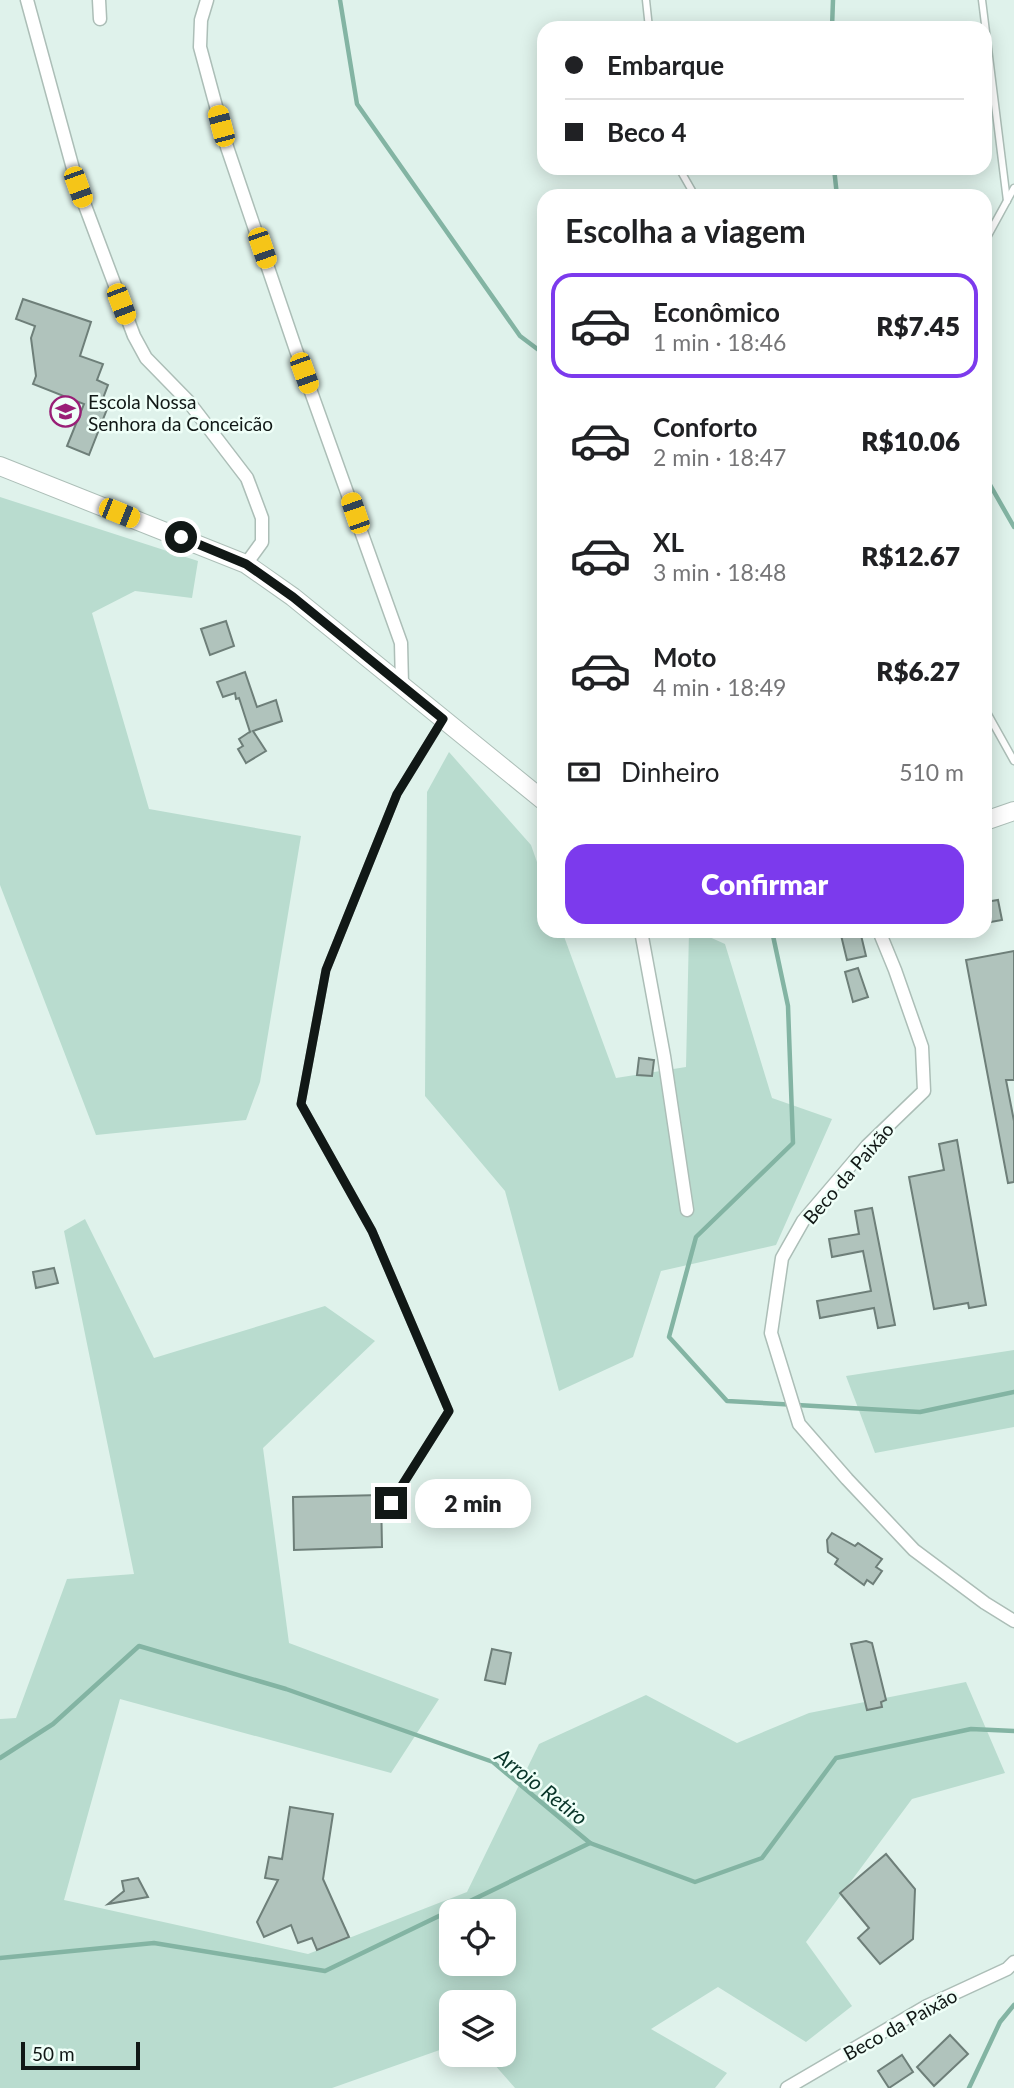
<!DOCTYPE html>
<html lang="pt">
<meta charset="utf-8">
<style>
:root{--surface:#fff;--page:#f6f6f6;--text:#202124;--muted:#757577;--line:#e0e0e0;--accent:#7c3aed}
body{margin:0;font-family:Lato,sans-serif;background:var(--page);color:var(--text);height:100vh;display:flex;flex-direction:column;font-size:26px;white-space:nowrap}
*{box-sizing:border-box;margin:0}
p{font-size:23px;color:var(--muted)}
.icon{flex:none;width:38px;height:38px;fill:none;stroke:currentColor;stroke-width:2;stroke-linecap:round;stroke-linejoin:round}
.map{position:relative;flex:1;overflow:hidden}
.panel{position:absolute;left:537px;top:189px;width:455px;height:749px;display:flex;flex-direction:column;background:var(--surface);border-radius:21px;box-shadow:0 4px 18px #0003}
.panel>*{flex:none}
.guide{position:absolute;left:537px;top:21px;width:455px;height:154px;border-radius:21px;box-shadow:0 4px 18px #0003;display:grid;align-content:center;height:154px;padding:0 28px;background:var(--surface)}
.tools{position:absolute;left:439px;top:1899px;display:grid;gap:14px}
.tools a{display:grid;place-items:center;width:77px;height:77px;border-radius:14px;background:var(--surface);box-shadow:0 4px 18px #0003;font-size:35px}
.scale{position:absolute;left:21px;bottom:18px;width:119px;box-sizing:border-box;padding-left:7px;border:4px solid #111816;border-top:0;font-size:19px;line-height:24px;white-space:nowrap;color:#111816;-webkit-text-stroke:5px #effff8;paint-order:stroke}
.end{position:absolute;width:32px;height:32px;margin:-16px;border:9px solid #111816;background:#fff;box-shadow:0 0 0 4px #fff}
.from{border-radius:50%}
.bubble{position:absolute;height:49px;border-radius:21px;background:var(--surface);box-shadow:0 4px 18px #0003;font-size:23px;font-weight:800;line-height:49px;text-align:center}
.car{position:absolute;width:21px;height:42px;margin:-21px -10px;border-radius:9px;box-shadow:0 0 5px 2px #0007;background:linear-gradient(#f5c518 24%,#345 0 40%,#f5c518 0 76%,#345 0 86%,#f5c518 0)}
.guide b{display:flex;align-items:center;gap:24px;height:66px;font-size:26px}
.guide b+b{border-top:2px solid var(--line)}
.guide i{width:18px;height:18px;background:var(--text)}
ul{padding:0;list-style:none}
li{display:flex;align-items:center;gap:21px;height:105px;margin:0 14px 10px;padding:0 14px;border:4px solid transparent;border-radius:21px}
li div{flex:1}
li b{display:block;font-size:26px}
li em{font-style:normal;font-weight:800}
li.active{border-color:var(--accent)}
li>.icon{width:63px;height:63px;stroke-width:1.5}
h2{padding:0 28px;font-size:32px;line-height:84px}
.pay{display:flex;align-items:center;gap:18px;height:77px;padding:0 28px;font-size:26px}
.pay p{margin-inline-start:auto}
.action{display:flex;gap:14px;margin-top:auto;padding:14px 28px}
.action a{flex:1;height:80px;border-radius:21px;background:var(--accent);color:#fff;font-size:28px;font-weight:800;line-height:80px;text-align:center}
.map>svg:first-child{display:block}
.green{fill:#b9dccf;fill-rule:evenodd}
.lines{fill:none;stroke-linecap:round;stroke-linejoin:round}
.stream{stroke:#83b4a3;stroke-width:4.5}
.building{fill:#b0c3bc;stroke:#6e7f79;stroke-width:2}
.lane-casing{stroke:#acbeb7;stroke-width:9}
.street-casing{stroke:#acbeb7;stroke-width:15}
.secondary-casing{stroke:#acbeb7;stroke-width:20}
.lane{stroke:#fff;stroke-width:6}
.street{stroke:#fff;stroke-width:12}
.secondary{stroke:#fff;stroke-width:18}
.route{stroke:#111816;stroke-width:9}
.labels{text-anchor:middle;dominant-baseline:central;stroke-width:5;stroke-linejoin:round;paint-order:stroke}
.poi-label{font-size:19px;fill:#111816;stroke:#effff8;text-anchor:start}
.street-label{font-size:19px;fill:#111816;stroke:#effff8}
.water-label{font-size:21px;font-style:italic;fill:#073428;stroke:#effff8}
</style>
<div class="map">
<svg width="1014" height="2088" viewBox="0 0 1014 2088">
<rect width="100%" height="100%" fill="#dff2eb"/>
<!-- green -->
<g class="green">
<polygon points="0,497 198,561 192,598 135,591 92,613 149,809 301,836 260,1082 246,1120 96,1135 0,885"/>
<polygon points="449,752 531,845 544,882 544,931 562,931 616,1078 686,1067 689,931 696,931 725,944 772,1098 832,1119 776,1245 661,1271 633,1357 559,1391 505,1191 425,1096 427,792"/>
<path d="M85 1219 154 1358 325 1306 375 1341 263 1448 289 1643 439 1699 391 1773 120 1699 64 1900 308 1954 467 1892 539 1744 646 1695 737 1743 809 1713 966 1682 1005 1773 912 1799 806 1942 852 2006 806 2042 718 1987 651 2029 727 2073 715 2088H515L486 2055 504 2054V2002H452L451 2046 332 2088H0V1719L16 1718 67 1579 134 1574 64 1231ZM452 1911H504V1964H452Z"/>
<polygon points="1014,1350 1014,1427 875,1453 846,1376"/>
</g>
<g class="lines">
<!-- stream -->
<g class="stream">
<polyline points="340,0 357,104 520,336 544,354"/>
<polyline points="832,28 833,0"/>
<polyline points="834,168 837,196"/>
<polyline points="985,476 1014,527"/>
<polyline points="772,931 788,1006 793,1143 696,1237 669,1337 727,1401 920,1412 1014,1392"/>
<polyline points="0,1758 53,1724 139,1646 286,1689 493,1762 590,1843 695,1882 762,1858 836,1758 971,1729 1014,1731"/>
<polyline points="0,1958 154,1943 325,1971 590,1843"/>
<polyline points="969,2088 1000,2022 1014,2005"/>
</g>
</g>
<!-- building -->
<g class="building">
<polygon points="23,299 91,322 80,356 103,364 97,380 108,385 102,401 109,404 89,455 67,446 84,404 33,384 36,376 31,338 35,326 16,319"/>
<polygon points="226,621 234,646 210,655 201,629"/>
<polygon points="245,672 257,707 276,700 282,721 253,731 266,751 246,763 238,749 243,746 239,739 251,731 250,732 239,698 236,699 235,693 223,697 217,682"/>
<polygon points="998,900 1002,920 985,923 985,902"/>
<polygon points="840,931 860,931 866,956 847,960"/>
<polygon points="1014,951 1014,1080 1006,1080 1014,1121 1014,1182 1008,1183 966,960"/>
<polygon points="858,968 868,997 853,1002 845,972"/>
<polygon points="639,1058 654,1060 652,1076 637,1075"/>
<polygon points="957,1140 986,1305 969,1308 968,1303 934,1309 909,1177 944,1170 939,1144"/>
<polygon points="872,1208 895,1325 878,1328 874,1308 820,1318 817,1301 871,1291 863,1251 832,1257 829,1239 859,1234 855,1211"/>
<polygon points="54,1268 58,1283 36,1288 33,1272"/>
<polygon points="381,1495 382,1547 294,1550 293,1497"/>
<polygon points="501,1498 504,1513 485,1517 482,1505 490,1504 489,1500"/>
<polygon points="832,1533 855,1546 858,1543 882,1559 876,1567 882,1571 873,1584 867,1580 864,1585 835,1564 838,1559 828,1552 827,1540"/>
<polygon points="866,1641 872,1643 886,1700 881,1702 882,1707 867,1710 851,1644"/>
<polygon points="492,1649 511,1653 505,1684 485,1680"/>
<polygon points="290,1807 333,1814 323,1879 349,1937 317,1950 312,1938 298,1943 291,1925 264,1937 257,1922 278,1880 265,1878 269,1857 282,1859"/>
<polygon points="886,1854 915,1889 913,1939 880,1964 858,1938 869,1928 840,1893"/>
<polygon points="138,1878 148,1897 108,1904 124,1891 122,1881"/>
<polygon points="950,2035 968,2054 934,2086 917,2067"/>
<polygon points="902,2055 913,2072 889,2088 878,2071"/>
</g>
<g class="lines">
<defs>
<g id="lane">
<polyline points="646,0 649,28"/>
<polyline points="982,0 1007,201"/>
<polyline points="679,168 695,196"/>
<polyline points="985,241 1014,188"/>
<polyline points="985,709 1014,761"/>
<polyline points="391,1503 449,1411 372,1231 301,1104 326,970 397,794 442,721"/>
</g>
<g id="street">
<polyline points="27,0 78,187 134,336 146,358 188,401 247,478 262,518 262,542 246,564"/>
<polyline points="99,0 100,19"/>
<polyline points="207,0 201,20 200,47 227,147 296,350 401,643 402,685"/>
<polyline points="641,931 664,1056 687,1210"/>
<polyline points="879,931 895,970 922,1047 924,1091 867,1146 803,1221 782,1258 771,1333 799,1424 847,1479 914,1550 985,1603 1014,1621"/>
<polyline points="787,2088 927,2006 1007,1969 1014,1962"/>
</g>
<g id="secondary">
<polyline points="0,466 246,564 293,597 544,801"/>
<polyline points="985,821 1014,811"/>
</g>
</defs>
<!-- lane casing -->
<use href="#lane" class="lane-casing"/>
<!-- street casing -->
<use href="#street" class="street-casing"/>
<!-- secondary casing -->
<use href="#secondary" class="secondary-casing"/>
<!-- lane -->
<use href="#lane" class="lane"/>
<!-- street -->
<use href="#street" class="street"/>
<!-- secondary -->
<use href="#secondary" class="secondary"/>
</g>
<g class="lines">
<!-- route -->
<polyline class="route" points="181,537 246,564 293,597 443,719 397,794 326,970 301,1104 372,1231 449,1411 391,1503"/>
</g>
<!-- icons -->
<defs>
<symbol id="school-ring" viewBox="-11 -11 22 22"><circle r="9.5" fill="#effff8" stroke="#991e76" stroke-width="1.5"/><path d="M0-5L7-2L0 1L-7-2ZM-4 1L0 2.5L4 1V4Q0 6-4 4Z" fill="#991e76"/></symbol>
</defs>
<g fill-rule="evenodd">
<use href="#school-ring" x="48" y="394" width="35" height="35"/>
</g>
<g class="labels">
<!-- poi labels -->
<g class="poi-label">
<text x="88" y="401">Escola Nossa<tspan x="88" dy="22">Senhora da Conceicão</tspan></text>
</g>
<!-- street labels -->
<g class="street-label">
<text transform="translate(848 1173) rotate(-49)">Beco da Paixão</text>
<text transform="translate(900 2024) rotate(-29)">Beco da Paixão</text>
</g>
<!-- water labels -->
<g class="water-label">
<text transform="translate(542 1786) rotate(38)">Arroio Retiro</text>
</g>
</g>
</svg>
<div class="tools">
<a><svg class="icon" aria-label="locate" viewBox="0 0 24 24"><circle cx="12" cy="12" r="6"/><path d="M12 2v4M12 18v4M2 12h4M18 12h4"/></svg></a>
<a><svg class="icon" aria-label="layers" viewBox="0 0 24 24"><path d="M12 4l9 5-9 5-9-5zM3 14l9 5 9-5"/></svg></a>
</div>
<div class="scale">50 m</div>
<i class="end from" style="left:181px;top:537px"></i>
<i class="end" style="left:391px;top:1503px"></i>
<div class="bubble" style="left:415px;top:1479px;width:116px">2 min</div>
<i class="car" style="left:221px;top:126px;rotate:345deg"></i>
<i class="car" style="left:78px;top:187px;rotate:160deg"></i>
<i class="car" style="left:262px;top:248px;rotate:161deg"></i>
<i class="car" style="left:121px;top:304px;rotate:159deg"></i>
<i class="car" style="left:304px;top:373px;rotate:160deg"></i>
<i class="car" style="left:119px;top:513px;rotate:112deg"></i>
<i class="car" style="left:355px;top:513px;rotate:341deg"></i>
<div class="guide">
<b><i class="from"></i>Embarque</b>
<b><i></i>Beco 4</b>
</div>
<section class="panel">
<h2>Escolha a viagem</h2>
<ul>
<li class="active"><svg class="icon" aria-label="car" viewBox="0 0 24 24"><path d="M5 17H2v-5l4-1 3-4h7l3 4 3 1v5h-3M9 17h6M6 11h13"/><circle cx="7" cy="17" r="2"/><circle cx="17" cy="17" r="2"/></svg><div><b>Econômico</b><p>1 min · 18:46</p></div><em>R$7.45</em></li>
<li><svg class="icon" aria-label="car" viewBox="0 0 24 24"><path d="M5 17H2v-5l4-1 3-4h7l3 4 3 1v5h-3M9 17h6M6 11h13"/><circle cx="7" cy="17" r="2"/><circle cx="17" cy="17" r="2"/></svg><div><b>Conforto</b><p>2 min · 18:47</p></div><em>R$10.06</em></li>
<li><svg class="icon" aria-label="car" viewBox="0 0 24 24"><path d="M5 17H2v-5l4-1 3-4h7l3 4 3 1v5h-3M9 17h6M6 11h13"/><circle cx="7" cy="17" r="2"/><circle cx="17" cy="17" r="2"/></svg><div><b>XL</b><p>3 min · 18:48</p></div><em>R$12.67</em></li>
<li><svg class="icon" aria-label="car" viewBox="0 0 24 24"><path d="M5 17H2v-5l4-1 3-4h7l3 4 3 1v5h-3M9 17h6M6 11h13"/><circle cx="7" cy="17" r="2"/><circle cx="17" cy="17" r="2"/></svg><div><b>Moto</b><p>4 min · 18:49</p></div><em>R$6.27</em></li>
</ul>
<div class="pay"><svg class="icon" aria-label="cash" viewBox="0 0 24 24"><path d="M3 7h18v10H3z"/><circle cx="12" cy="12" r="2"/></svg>Dinheiro<p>510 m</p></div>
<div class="action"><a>Confirmar</a></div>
</section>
</div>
